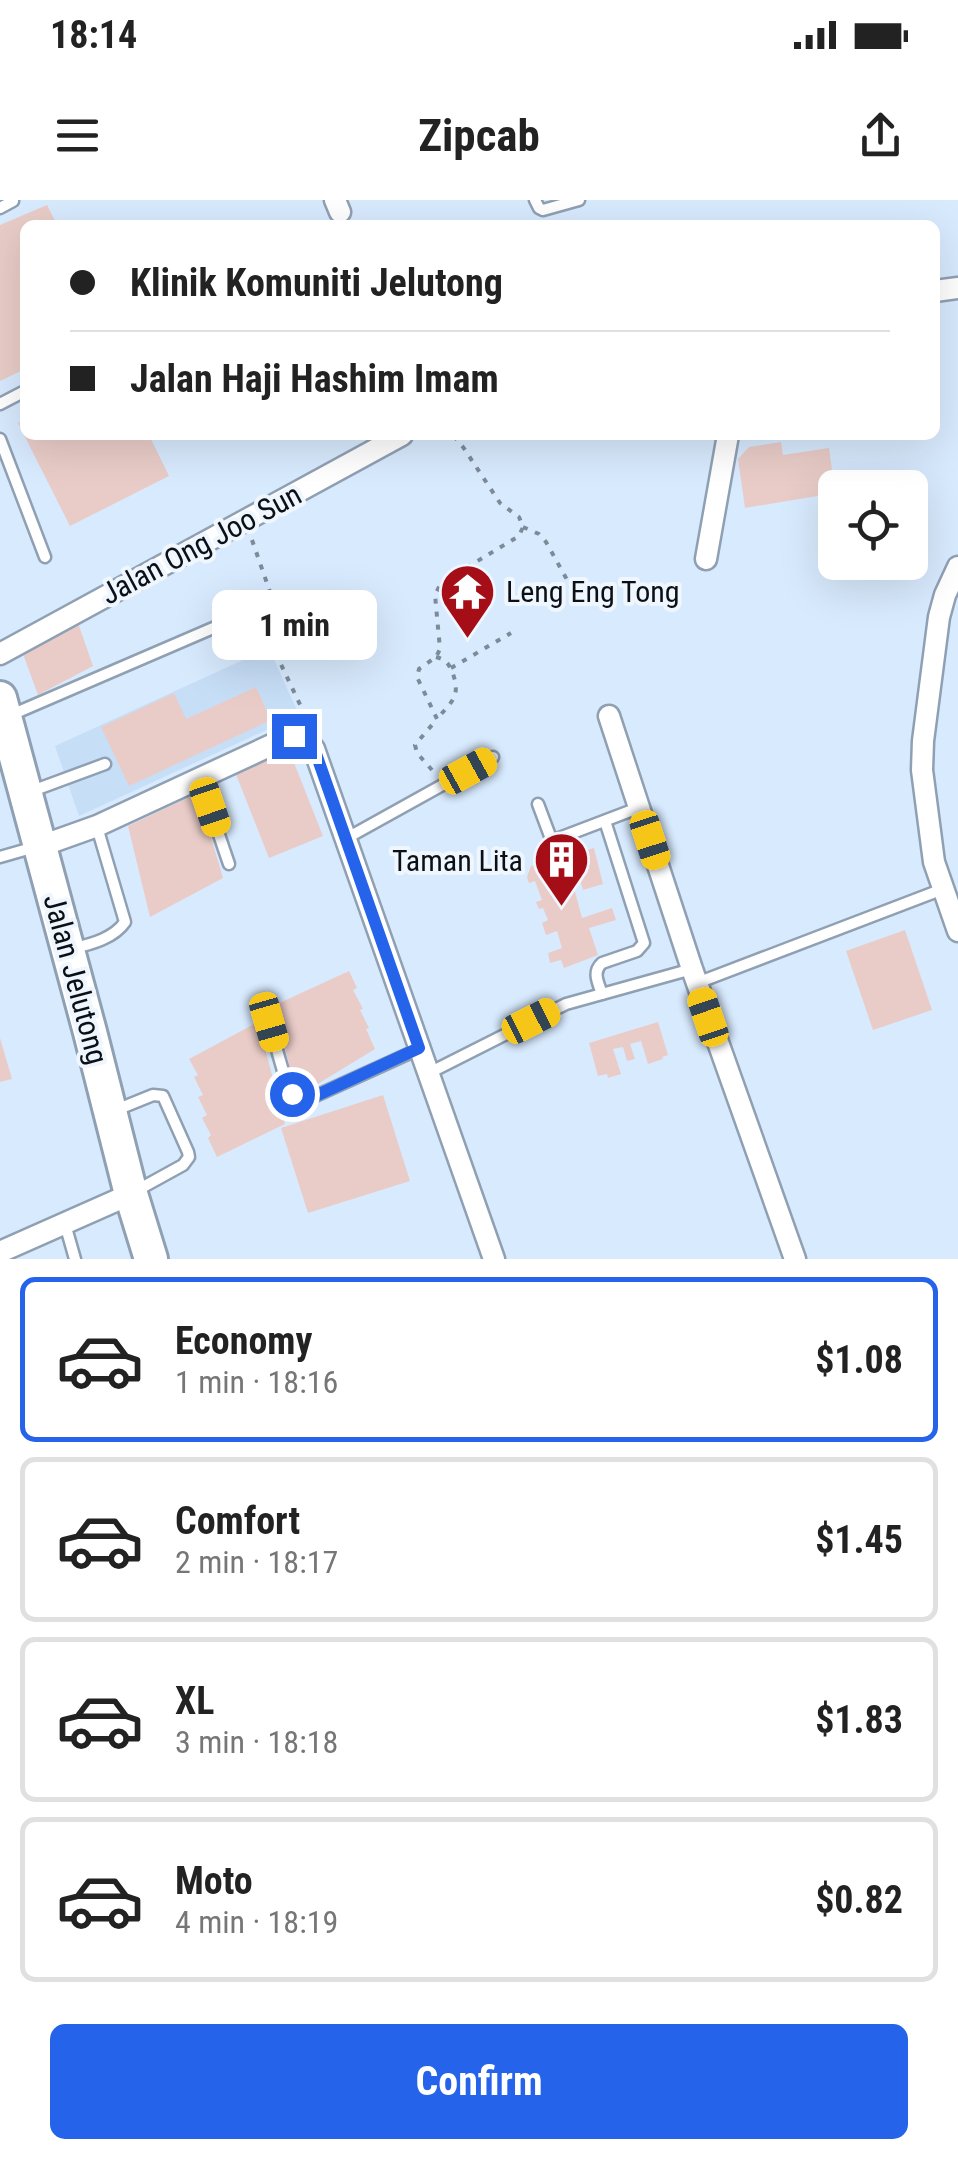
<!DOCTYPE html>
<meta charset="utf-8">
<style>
:root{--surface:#fff;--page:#f6f6f6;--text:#222;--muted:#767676;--line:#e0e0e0;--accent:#2563eb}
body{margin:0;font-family:"Roboto Condensed",sans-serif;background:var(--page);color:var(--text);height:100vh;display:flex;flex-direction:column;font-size:38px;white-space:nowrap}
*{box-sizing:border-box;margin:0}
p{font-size:32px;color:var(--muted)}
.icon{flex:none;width:55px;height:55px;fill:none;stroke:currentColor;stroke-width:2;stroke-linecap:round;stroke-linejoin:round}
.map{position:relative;height:1059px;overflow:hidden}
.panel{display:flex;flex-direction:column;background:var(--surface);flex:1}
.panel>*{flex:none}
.banner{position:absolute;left:20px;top:20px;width:920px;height:220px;border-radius:15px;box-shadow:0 10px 40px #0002;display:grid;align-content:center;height:220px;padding:0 50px;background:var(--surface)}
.buttons{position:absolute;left:818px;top:270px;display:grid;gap:20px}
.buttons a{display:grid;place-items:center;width:110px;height:110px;border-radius:15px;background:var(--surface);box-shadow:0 10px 40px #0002;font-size:50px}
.end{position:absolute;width:45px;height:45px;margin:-22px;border:12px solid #2563eb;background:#fff;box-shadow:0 0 0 5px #fff}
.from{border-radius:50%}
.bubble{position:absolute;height:70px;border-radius:15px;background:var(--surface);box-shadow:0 10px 40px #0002;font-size:32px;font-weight:700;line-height:70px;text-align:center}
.car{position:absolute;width:30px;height:60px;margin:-30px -15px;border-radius:12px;box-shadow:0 0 8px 2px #0007;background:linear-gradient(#f5c518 24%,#345 0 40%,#f5c518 0 76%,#345 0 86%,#f5c518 0)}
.banner b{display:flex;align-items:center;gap:35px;height:95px;font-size:38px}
.banner b+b{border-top:2px solid var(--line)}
.banner i{width:25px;height:25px;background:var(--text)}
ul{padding:18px 0 0;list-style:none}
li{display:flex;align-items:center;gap:30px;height:165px;margin:0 20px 15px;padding:0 30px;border:5px solid var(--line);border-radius:15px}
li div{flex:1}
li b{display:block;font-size:38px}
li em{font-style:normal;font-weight:700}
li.on{border-color:var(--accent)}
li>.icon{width:90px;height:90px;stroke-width:1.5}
.button{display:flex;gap:20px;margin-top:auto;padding:20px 50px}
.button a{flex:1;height:115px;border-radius:15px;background:var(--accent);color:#fff;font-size:40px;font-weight:700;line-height:115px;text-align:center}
.status{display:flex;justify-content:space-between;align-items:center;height:70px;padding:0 50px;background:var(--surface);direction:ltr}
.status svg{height:28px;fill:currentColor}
header{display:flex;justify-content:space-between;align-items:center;height:130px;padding:0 50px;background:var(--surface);font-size:45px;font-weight:700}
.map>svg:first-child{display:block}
.built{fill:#c7def7}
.building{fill:#e9ccc8}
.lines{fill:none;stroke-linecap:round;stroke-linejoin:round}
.lane-casing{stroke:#90a0b3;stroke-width:15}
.street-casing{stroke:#90a0b3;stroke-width:25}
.primary-casing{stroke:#90a0b3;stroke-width:38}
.path{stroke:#7d8a98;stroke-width:4;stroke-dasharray:5 8;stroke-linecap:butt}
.lane{stroke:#fff;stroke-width:10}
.street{stroke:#fff;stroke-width:20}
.primary{stroke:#fff;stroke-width:32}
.route{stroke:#2563eb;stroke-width:12}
.labels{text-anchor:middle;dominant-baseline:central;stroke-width:8;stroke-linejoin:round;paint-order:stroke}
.street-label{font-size:30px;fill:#0a1016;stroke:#eff6fe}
.poi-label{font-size:30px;fill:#0a1016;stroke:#eff6fe;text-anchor:start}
</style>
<div class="status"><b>18:14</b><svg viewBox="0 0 49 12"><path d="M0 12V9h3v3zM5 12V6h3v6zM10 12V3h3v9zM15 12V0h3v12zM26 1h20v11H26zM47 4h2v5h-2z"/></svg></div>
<header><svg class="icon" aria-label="menu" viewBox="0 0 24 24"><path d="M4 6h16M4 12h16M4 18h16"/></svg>Zipcab<svg class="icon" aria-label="share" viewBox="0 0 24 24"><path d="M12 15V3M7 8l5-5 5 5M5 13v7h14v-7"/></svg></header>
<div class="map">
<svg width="958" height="1059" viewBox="0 0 958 1059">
<rect width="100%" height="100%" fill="#d8eafe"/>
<!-- built -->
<polygon class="built" points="269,448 299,515 79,616 55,546"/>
<!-- building -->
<g class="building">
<polygon points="47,5 57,25 25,25 25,169 0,181 0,25"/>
<polygon points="25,219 25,235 149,235 169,276 70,326 18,223"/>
<polygon points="781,242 783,255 829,248 835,293 745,308 738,259 749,247"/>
<polygon points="78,423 93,466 38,495 22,451"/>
<polygon points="256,487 271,520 129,586 101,527 174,493 186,519"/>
<polygon points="289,550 323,636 269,658 235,572"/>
<polygon points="198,593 223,678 150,717 128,626"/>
<polygon points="594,648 603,684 583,690 581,683 573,684 582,718 612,708 616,720 589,728 598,755 564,768 561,760 550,763 548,753 562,748 557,731 546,735 542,723 548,720 543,708 539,709 536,702 542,700 535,681 529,683 527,677 531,666"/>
<polygon points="905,730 932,810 873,830 846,751"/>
<polygon points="349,771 357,788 353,790 363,809 360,810 369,828 366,829 375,849 311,888 299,882 290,869 275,805"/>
<polygon points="258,822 285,924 217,957 208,938 211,935 202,918 207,915 198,897 203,895 194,877 198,875 189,859"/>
<polygon points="658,822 668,855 662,857 663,859 648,864 641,841 630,844 635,859 627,861 623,847 613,849 621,874 608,878 607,874 598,876 589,843"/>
<polygon points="0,838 12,879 0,882"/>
<polygon points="383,895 410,981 308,1013 281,928"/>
</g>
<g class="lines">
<defs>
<g id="lane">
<polyline points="535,0 539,8 543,10 579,0"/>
<polyline points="0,8 13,1"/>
<polyline points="0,204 25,191"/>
<polyline points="0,239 45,357"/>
<polyline points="11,515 248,413"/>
<polyline points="200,579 229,664"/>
<polyline points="32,591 105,564"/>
<polyline points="538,604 550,636 554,640 638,608"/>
<polyline points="347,638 493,557"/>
<polyline points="0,657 35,647"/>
<path d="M74 748C92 744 114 738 125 722L97 627"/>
<polyline points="697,783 943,689"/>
<path d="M602 794C598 782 592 772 602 763L637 751 644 743 605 621"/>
<polyline points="269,822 285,878 292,895 303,899 311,898 419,849"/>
<polyline points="429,873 566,804 692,769"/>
<polyline points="116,910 153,895 163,896 188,952 189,957 183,965 134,992"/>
<polyline points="65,1024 75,1059"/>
</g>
<g id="street">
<polyline points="335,0 340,12"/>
<polyline points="935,91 958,88"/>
<polyline points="706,359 728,235"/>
<polyline points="958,367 945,395 939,417 923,541 922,570 934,662 958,731"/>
<polyline points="0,454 402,235"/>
<polyline points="609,516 692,769 795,1059"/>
<polyline points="41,646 97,626 293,535 305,537 314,549 494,1059"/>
<polyline points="0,1052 131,994"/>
</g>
<polyline id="primary" points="0,498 90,832 131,994 151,1059"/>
</defs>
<!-- lane casing -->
<use href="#lane" class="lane-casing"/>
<!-- street casing -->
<use href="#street" class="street-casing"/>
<!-- primary casing -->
<use href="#primary" class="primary-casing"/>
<!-- path -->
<g class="path">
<polyline points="523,327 539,334 546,342 580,403"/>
<polyline points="252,340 277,412 277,456 305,515"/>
<path d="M436 457C447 460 449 464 453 474 461 497 451 502 437 519"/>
<polyline points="451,468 511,433"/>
<polyline points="432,570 417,553 415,545 437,519 417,477 419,469 436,457 440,449 435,395 441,383 519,336 523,327 519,317 500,303 463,247 453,235"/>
</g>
<!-- lane -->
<use href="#lane" class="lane"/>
<!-- street -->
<use href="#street" class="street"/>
<!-- primary -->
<use href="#primary" class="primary"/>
</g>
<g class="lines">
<!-- route -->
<polyline class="route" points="292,894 303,899 311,898 419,848 314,548 304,537 294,536"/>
</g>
<!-- icons -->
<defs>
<symbol id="temple-pin" viewBox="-11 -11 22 30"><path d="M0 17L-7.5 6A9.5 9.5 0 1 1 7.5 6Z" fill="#a50e16" stroke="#eff6fe"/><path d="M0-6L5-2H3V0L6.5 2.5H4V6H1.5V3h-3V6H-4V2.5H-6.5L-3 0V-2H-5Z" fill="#fff"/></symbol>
<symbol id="building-pin" viewBox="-11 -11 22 30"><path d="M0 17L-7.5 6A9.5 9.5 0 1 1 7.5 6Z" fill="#a50e16" stroke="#eff6fe"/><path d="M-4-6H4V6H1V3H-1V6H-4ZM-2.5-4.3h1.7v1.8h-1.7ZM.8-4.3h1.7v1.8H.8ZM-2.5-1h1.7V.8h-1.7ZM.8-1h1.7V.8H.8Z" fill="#fff"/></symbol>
</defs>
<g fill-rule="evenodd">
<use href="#temple-pin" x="436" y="360" width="63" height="86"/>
<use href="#building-pin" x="530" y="628" width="63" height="86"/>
</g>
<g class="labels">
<!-- street labels -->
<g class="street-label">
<text transform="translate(201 344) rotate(-28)">Jalan Ong Joo Sun</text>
<text transform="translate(76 779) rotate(75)">Jalan Jelutong</text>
</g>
<!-- poi labels -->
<g class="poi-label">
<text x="506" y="391">Leng Eng Tong</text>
<text x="523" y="660" text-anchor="end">Taman Lita</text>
</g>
</g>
</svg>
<div class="buttons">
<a><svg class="icon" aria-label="locate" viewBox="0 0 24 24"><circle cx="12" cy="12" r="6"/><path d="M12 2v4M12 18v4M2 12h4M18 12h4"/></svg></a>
</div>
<i class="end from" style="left:292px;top:894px"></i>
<i class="end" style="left:294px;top:536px"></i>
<div class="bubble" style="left:212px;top:390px;width:165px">1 min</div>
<i class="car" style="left:468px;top:571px;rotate:61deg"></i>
<i class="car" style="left:210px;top:607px;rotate:161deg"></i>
<i class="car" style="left:650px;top:640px;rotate:162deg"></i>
<i class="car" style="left:708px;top:817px;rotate:341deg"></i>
<i class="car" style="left:531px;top:821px;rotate:63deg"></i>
<i class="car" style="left:269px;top:822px;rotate:164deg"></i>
<div class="banner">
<b><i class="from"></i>Klinik Komuniti Jelutong</b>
<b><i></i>Jalan Haji Hashim Imam</b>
</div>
</div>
<section class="panel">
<ul>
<li class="on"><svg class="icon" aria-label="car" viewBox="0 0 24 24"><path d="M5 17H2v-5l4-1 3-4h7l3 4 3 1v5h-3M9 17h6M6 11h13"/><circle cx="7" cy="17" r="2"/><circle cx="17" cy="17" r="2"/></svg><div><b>Economy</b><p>1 min · 18:16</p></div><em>$1.08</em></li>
<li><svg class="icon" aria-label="car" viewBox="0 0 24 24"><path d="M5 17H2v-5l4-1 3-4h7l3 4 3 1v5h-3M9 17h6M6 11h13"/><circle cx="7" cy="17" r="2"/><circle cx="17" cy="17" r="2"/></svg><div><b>Comfort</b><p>2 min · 18:17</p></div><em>$1.45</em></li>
<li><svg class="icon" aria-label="car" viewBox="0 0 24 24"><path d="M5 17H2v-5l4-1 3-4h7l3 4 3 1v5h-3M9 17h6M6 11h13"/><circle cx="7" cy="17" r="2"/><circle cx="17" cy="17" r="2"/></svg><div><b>XL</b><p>3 min · 18:18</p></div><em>$1.83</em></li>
<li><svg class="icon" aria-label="car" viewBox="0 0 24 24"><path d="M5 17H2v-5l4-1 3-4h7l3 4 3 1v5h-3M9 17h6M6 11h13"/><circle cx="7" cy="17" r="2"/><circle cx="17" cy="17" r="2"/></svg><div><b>Moto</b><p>4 min · 18:19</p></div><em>$0.82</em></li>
</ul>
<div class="button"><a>Confirm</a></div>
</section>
